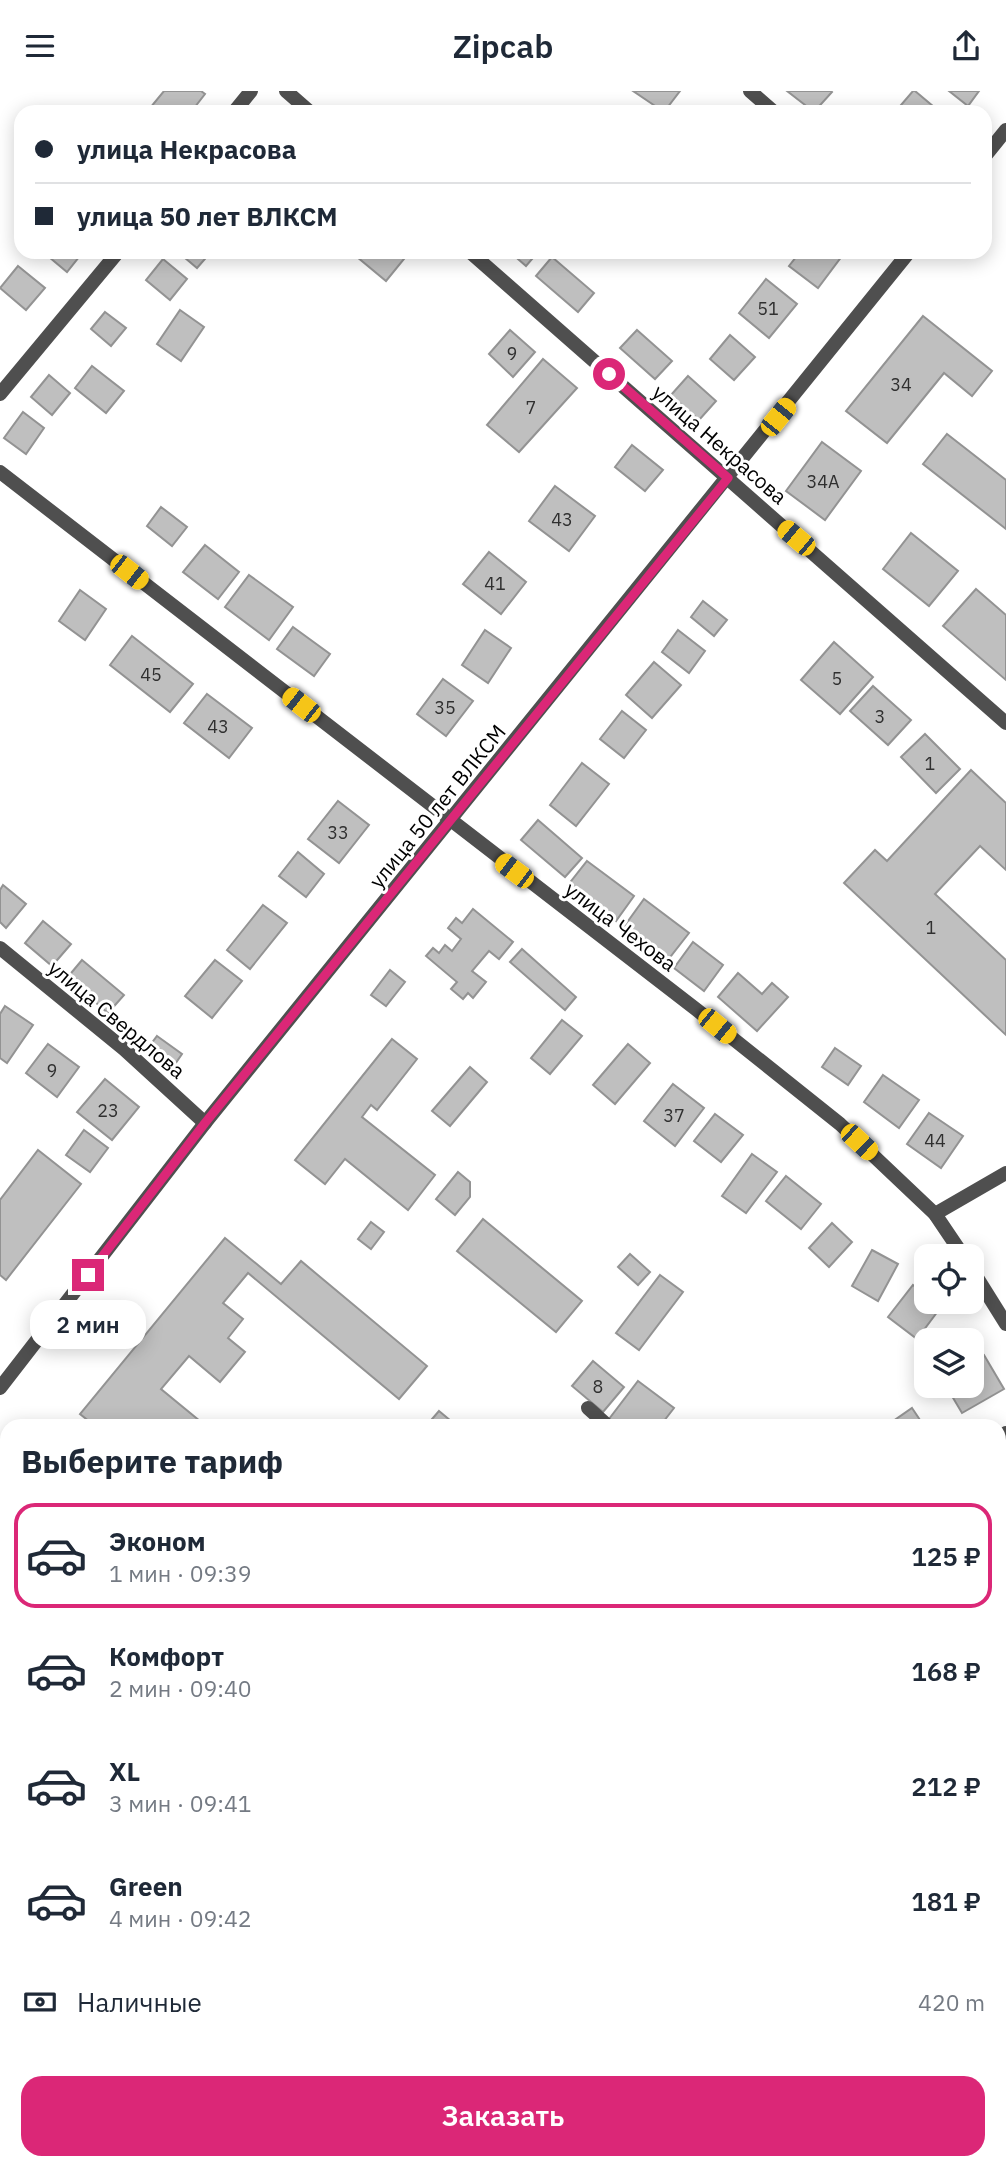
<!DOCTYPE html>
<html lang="ru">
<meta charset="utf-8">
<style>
:root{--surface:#fff;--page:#f2f2f3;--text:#1f2937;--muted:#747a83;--line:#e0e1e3;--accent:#db2777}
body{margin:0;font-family:"IBM Plex Sans",sans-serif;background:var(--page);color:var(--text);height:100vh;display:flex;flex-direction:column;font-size:26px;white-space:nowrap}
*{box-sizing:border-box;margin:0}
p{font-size:23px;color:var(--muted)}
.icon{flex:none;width:38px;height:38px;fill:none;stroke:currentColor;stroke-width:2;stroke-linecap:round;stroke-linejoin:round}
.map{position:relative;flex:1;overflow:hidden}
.details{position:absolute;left:0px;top:1328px;width:1006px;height:751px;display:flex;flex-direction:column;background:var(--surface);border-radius:21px 21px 0 0;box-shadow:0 4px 18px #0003}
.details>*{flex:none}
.banner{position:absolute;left:14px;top:14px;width:978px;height:154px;border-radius:21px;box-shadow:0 4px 18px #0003;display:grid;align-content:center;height:154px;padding:0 21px;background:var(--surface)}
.controls{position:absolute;left:914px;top:1153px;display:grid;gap:14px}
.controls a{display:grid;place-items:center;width:70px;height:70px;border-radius:14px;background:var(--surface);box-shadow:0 4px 18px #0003;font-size:35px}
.end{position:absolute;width:32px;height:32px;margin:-16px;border:9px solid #db2777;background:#fff;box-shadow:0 0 0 4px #fff}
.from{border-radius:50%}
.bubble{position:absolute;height:49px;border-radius:21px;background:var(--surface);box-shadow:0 4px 18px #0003;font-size:23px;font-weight:600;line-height:49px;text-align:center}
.car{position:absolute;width:21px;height:42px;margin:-21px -10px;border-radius:9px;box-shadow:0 0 5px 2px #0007;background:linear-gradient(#f5c518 24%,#345 0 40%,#f5c518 0 76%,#345 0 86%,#f5c518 0)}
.banner b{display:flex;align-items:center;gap:24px;height:66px;font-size:26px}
.banner b+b{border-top:2px solid var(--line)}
.banner i{width:18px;height:18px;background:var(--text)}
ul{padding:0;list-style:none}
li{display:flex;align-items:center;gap:21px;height:105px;margin:0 14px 10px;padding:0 7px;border:4px solid transparent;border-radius:21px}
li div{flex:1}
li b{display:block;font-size:26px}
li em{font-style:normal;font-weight:600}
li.selected{border-color:var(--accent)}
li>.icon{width:63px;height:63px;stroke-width:1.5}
h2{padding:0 21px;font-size:32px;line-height:84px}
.pay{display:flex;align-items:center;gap:18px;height:77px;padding:0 21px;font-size:26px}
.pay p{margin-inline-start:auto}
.button{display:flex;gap:14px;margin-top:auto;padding:14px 21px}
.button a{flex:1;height:80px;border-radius:21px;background:var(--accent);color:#fff;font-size:28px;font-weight:600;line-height:80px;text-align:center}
header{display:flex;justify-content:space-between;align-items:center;height:91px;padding:0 21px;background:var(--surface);font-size:32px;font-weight:600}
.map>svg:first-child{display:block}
.building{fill:#bfbfbf;stroke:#939393;stroke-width:2}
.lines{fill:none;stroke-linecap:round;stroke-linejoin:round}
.minor{stroke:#4f4f4f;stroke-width:14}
.route{stroke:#db2777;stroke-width:9}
.labels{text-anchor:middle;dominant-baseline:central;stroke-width:6;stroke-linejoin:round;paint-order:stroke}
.number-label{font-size:18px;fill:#303030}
.street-label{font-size:21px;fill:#000;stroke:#fff}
</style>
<header><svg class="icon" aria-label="menu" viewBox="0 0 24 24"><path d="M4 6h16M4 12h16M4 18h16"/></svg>Zipcab<svg class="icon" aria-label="share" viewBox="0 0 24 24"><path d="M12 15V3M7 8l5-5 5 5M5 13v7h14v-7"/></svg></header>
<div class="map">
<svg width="1006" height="2078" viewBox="0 0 1006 2078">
<rect width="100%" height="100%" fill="#fff"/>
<!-- building -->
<g class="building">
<polygon points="164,0 201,0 205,3 191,21 156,21 150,17"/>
<polygon points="633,0 680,0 664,21"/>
<polygon points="787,0 831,0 832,1 814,21"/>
<polygon points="913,0 915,0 940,21 895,21"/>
<polygon points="949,0 979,0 968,15"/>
<polygon points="43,161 83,161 67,181"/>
<polygon points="178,161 211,161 197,177"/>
<polygon points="351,161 406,161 408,163 386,190"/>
<polygon points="510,161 538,161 526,175"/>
<polygon points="800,161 845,161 818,197 789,175"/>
<polygon points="552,166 594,202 578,221 536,185"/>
<polygon points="163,168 187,188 170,209 146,189"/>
<polygon points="18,175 45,197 26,219 0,197"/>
<polygon points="766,188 797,213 769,247 739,222"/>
<polygon points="180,219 204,236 181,270 157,253"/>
<polygon points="105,221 126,237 111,255 91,238"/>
<polygon points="923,225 992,280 972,305 944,282 887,352 846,320"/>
<polygon points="510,239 535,261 513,286 489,263"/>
<polygon points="637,239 672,270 655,288 620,257"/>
<polygon points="730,244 755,266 734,289 710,268"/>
<polygon points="543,268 577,297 519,361 487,334"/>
<polygon points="92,275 124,300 106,322 75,297"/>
<polygon points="49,284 70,302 52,324 31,306"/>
<polygon points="688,285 716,310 699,329 671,304"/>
<polygon points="23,321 44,337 26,363 4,347"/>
<polygon points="947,343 1006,389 1006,438 923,373"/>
<polygon points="822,351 861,380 825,429 786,400"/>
<polygon points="632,354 663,379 645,400 615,376"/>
<polygon points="555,395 595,425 569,460 529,430"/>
<polygon points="161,416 187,436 172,455 147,435"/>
<polygon points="911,442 958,480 929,515 883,478"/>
<polygon points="205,454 239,481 218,508 183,481"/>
<polygon points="489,461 526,491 501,523 463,493"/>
<polygon points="249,484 293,516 269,549 225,516"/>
<polygon points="976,498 1006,524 1006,589 943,535"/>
<polygon points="80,499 106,518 85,549 59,530"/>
<polygon points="703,510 727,529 714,545 691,526"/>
<polygon points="293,536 330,563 314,585 277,558"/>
<polygon points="485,539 511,557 488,592 462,574"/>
<polygon points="678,539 705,560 689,582 662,561"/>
<polygon points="132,545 193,593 170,621 110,574"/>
<polygon points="834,551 873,586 840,623 801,589"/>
<polygon points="654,571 681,594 652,627 626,604"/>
<polygon points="443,588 473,610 446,645 417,623"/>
<polygon points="873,595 911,629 888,654 850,620"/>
<polygon points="207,603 252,637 229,667 184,632"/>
<polygon points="622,620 646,639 624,667 600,648"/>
<polygon points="925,643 960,678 936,702 901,666"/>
<polygon points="582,672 609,693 576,735 550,714"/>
<polygon points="971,679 1006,712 1006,779 980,755 935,803 1006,869 1006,944 844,792 875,759 887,770"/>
<polygon points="338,710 369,734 339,772 308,748"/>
<polygon points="538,729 582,767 565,786 521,749"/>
<polygon points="298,761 324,783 306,806 279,785"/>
<polygon points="587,770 634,805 616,830 568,794"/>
<polygon points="3,794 26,813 6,837 0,831 0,799"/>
<polygon points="644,808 689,842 667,870 623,837"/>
<polygon points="263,814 287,832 250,878 227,859"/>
<polygon points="473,818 513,851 499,868 489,860 472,880 486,891 473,907 468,902 463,908 451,898 457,891 426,865 433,857 439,862 445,854 452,860 461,848 448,837 456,827 462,832"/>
<polygon points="43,830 71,853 52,875 25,852"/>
<polygon points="693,851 723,874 704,900 674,877"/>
<polygon points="522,858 576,906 565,919 510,871"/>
<polygon points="82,869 124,904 108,922 67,887"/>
<polygon points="215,869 242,890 212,927 185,905"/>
<polygon points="390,879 405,891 386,915 371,904"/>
<polygon points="738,882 762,903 772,892 788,906 757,940 718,906"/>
<polygon points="5,915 33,934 7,972 0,967 0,923"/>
<polygon points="562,929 582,945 550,983 531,967"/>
<polygon points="157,945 182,963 173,976 148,957"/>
<polygon points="392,948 417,968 377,1019 371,1014 362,1026 435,1084 408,1119 345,1068 325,1093 295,1069"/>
<polygon points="48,953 79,976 57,1006 26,982"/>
<polygon points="628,953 650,972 615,1013 593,994"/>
<polygon points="835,957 861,975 848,994 822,976"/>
<polygon points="470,976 487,991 450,1035 432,1020"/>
<polygon points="883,984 919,1009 899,1037 864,1011"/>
<polygon points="105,988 139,1016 112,1049 77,1021"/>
<polygon points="673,993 704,1017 675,1055 644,1030"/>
<polygon points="929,1022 963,1045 941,1077 907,1053"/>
<polygon points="715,1023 743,1044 721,1071 694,1050"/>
<polygon points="84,1039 108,1057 90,1081 66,1064"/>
<polygon points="38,1059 81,1093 6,1189 0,1184 0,1109"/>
<polygon points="752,1063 777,1081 746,1122 722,1105"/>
<polygon points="458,1081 470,1091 470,1106 455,1124 436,1108"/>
<polygon points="786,1085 821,1113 801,1138 766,1110"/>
<polygon points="483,1128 582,1210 556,1241 457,1160"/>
<polygon points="371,1131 384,1141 371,1158 358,1148"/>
<polygon points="832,1132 852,1151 829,1176 809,1157"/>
<polygon points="225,1147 281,1193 301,1170 427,1275 399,1308 248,1182 223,1212 243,1228 228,1247 245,1261 220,1291 189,1265 161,1298 206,1335 95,1335 80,1323"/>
<polygon points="872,1159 898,1173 878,1210 852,1195"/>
<polygon points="630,1163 650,1181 638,1194 618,1176"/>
<polygon points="660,1184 683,1201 639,1259 616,1242"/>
<polygon points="913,1194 926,1204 926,1211 935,1211 941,1216 917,1248 888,1226"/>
<polygon points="984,1264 1004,1298 962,1322 946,1295 971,1295 971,1271"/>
<polygon points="593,1270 624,1296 603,1321 572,1295"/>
<polygon points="638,1290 674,1317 660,1335 618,1335 609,1328"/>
<polygon points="912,1317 924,1335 891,1335 889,1333"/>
<polygon points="439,1320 457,1335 426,1335"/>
<polygon points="0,1416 7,1422 6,1470 0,1464"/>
<polygon points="1006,1523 1006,1576 999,1561 999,1525"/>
<polygon points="1006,1671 1006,1735 999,1737 999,1674"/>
<polygon points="0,1778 3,1778 7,1808 0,1809"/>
<polygon points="1006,1881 1006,1908 999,1911 999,1883"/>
<polygon points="1006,1924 1006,1964 1005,1964 999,1950 999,1927"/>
<polygon points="7,1934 7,1967 0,1968 0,1935"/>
<polygon points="266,2072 292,2072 291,2078 266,2078"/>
<rect x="321" y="2072" width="45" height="6"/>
<rect x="372" y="2072" width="48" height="6"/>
<polygon points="424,2072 471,2072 470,2078 424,2078"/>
<rect x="476" y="2072" width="55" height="6"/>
<polygon points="560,2074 607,2076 607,2078 560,2078"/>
</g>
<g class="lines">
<!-- minor -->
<g class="minor">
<polyline points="286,0 310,21"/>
<polyline points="750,0 774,21"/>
<polyline points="234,21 251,0"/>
<polyline points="985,65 1006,39"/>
<polyline points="470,161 1006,632"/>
<polyline points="0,303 118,161"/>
<polyline points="0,381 697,919 840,1033 935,1123 964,1166"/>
<polyline points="0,857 124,958 205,1032"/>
<polyline points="935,1123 1006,1082"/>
<polyline points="971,1177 1006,1233"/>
<polyline points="0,1297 205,1032 909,161"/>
<polyline points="588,1317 608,1335"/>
<polyline points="999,1347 1006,1342"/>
<polyline points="0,1738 7,1737"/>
<polyline points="999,2062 1004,2078"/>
<polyline points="552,2078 553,2072"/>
</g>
</g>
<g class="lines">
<!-- route -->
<polyline class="route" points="88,1184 205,1032 728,387 609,283"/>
</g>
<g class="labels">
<!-- number labels -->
<g class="number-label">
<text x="768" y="217">51</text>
<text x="512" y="262">9</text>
<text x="901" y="293">34</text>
<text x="531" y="316">7</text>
<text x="823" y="390">34А</text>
<text x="562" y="428">43</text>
<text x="495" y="492">41</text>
<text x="151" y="583">45</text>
<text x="837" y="587">5</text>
<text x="445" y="616">35</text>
<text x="880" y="625">3</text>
<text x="218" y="635">43</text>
<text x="930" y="672">1</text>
<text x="338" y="741">33</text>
<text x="931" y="836">1</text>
<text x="52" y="979">9</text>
<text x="108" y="1019">23</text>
<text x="674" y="1024">37</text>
<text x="935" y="1049">44</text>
<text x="598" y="1295">8</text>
</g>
<!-- street labels -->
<g class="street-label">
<text transform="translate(720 353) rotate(41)">улица Некрасова</text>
<text transform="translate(437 715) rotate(-51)">улица 50 лет ВЛКСМ</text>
<text transform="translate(621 835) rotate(37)">улица Чехова</text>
<text transform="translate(117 928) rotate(40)">улица Свердлова</text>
</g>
</g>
</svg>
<div class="controls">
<a><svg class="icon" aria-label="locate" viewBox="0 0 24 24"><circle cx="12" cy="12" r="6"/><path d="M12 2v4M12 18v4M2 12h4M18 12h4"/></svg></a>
<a><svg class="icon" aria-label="layers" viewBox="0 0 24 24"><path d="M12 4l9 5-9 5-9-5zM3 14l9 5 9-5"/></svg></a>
</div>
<i class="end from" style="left:609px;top:283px"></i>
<i class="end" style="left:88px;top:1184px"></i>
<div class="bubble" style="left:30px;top:1209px;width:116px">2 мин</div>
<i class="car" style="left:778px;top:326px;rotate:39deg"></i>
<i class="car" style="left:796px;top:447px;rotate:310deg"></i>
<i class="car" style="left:129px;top:481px;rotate:128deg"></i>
<i class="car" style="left:301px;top:614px;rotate:308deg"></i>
<i class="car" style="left:514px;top:780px;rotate:307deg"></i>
<i class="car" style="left:717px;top:935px;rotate:129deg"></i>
<i class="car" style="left:859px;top:1051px;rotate:133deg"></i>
<div class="banner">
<b><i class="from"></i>улица Некрасова</b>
<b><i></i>улица 50 лет ВЛКСМ</b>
</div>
<section class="details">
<h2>Выберите тариф</h2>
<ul>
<li class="selected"><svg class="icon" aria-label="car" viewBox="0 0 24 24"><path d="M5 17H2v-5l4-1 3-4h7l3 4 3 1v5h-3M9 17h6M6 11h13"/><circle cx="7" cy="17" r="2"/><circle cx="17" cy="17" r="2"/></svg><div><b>Эконом</b><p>1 мин · 09:39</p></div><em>125 ₽</em></li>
<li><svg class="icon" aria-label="car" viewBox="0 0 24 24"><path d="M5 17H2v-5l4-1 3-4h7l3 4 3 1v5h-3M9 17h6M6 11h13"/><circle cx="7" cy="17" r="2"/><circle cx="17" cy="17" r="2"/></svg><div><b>Комфорт</b><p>2 мин · 09:40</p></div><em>168 ₽</em></li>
<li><svg class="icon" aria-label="car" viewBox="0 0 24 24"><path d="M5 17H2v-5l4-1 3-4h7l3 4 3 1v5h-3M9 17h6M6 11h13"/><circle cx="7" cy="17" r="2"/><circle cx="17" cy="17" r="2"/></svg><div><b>XL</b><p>3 мин · 09:41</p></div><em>212 ₽</em></li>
<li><svg class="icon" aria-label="car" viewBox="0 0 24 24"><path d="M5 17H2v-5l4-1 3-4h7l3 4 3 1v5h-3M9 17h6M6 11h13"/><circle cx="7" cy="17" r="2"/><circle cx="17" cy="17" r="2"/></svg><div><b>Green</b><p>4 мин · 09:42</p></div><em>181 ₽</em></li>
</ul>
<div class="pay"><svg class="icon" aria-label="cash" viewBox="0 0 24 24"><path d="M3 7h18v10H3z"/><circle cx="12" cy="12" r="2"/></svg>Наличные<p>420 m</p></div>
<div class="button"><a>Заказать</a></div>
</section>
</div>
